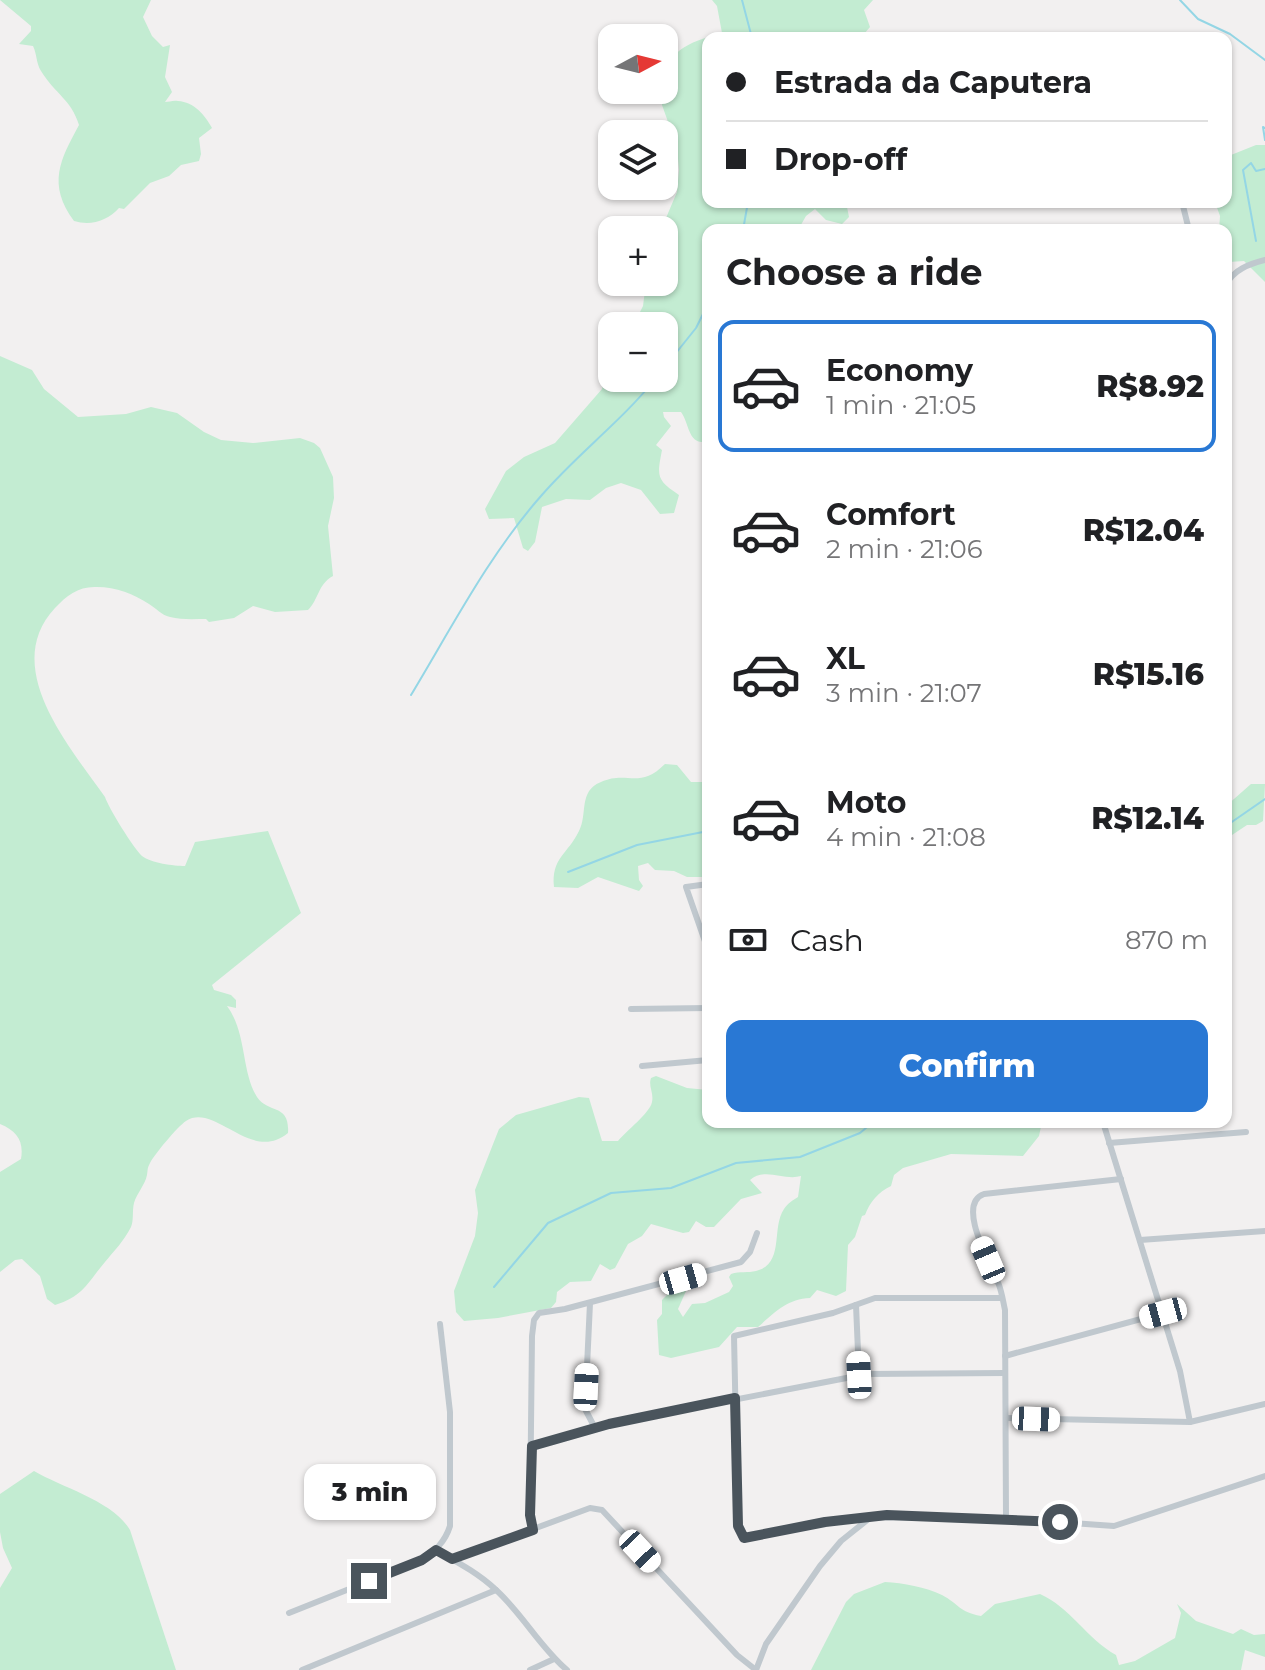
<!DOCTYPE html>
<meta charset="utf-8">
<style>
:root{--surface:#fff;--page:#f6f6f6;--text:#202124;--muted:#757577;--line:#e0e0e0;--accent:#2978d4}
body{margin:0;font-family:Montserrat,sans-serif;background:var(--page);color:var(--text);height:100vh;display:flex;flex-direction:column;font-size:30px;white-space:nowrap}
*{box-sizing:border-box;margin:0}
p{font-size:26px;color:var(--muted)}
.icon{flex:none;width:44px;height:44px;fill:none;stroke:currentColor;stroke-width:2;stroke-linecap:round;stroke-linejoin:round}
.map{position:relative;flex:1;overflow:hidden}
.drawer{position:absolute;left:702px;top:224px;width:530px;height:904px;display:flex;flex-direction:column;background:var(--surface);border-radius:16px;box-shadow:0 2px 6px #0004}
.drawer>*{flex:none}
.hud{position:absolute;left:702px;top:32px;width:530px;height:176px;border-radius:16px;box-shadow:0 2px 6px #0004;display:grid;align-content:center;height:176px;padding:0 24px;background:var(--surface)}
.needle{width:52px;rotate:83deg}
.fabs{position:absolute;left:598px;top:24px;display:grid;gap:16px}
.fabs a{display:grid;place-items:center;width:80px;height:80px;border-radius:16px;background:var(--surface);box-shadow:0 2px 6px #0004;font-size:40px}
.end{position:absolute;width:36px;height:36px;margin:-18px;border:10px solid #4a545c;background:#fff;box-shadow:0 0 0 4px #fff}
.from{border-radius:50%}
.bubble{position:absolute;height:56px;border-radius:16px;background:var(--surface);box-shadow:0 2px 6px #0004;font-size:26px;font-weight:800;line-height:56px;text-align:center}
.car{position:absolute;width:24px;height:48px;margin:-24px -12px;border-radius:10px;box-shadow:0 0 6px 2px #0007;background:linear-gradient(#fff 24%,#345 0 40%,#fff 0 76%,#345 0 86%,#fff 0)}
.hud b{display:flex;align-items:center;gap:28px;height:76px;font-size:30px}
.hud b+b{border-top:2px solid var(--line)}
.hud i{width:20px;height:20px;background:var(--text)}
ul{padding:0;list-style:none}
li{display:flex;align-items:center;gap:24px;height:132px;margin:0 16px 12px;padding:0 8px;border:4px solid transparent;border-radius:16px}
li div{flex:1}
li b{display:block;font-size:30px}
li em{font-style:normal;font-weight:800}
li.on{border-color:var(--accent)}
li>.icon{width:72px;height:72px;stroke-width:1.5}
h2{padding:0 24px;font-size:36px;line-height:96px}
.pay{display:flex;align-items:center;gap:20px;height:88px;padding:0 24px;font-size:30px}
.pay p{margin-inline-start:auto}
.action{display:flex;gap:16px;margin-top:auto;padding:16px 24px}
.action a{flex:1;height:92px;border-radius:16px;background:var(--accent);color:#fff;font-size:32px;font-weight:800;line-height:92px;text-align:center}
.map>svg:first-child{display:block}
.green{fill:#c3ecd2}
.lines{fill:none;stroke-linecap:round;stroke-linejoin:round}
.stream{stroke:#94d6e5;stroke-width:2}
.minor{stroke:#c0c8ce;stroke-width:6}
.route{stroke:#4a545c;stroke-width:10}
</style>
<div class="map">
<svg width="1265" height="1670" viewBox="0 0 1265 1670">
<rect width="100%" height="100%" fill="#f2f0f0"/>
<!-- green -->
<g class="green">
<path d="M0 0H151L143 17 152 36 163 47 170 45 165 77 172 92 165 102C169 102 173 100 178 101 194 102 205 115 212 128L199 138 201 154 199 161 181 165 169 176 150 183 124 209 119 208C107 221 91 226 74 221 47 184 60 160 79 125 71 99 55 94 41 71 36 63 37 54 33 46L19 44 31 31V26Z"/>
<path d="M712 0H873L864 10 870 27 864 34 848 35 845 38H708V202H846L849 217 842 224 826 220 815 209 806 216 798 230H708V442C687 445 690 424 681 412H663L664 417 671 426 656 445 662 450C657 476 656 480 679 495L674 513 660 514 641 490 621 483 606 488 590 500 566 499 542 507 535 542 528 551 523 548 514 518 489 519 485 509 506 471 524 457 555 443 602 389 604 379 612 366V378H664V326H633L643 306 646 282H664V230L666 218 677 192 679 170 677 147 662 105 661 90H664C664 50 687 43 722 33L717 6Z"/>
<polygon points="1256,145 1265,145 1265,282 1244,261 1229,262 1226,260 1226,230 1219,230 1220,216 1215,202 1226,202 1226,157"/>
<path d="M0 356 32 370 44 389 78 417 126 414 151 407 177 413 204 432 221 440 253 443 300 438 314 443 320 448 333 477 334 498 328 526 333 576C318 584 319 599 308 610L275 612 253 606 234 618 209 622 206 619C195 619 181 620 170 617 161 615 156 608 149 604 134 594 116 587 97 587 79 586 67 595 55 608 0 667 69 746 105 797 108 807 134 849 142 856 151 863 174 866 185 866L195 842 268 831 301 913 212 985 214 990 231 995 236 1000V1008L227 1006C247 1033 241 1071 257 1097 268 1114 290 1103 288 1133 251 1164 215 1102 186 1121 177 1127 155 1154 150 1163 147 1169 148 1169 147 1175 145 1185 137 1193 134 1203 132 1211 134 1220 131 1227 124 1241 114 1251 105 1262 87 1283 84 1296 55 1305L47 1299 40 1276 22 1259 15 1260 0 1272V1172L21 1159C24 1141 17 1131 0 1124Z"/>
<path d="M665 764 677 765 691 782H704L708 789V877H687L674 871 655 870 648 863 638 866 639 880 643 886 639 891 598 877 578 888 554 887C551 858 568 854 579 831 588 814 578 791 601 782 627 770 639 790 665 764Z"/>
<polygon points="1251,784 1265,784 1263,821 1256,825 1247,825 1226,839 1226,806"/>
<path d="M656 1076 687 1088 708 1090V1122H1042L1039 1136 1023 1156 951 1154 903 1168 894 1175 891 1186C878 1192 870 1202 865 1215L862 1216 855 1237 848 1245 846 1291 836 1296 817 1290 810 1298C787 1299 774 1313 758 1327H737L719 1347 671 1358 659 1355 657 1320 662 1314V1300C669 1293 676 1286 686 1291L678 1309 683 1317 692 1304 705 1303 729 1292 733 1286 729 1277 731 1274C740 1271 748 1273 756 1271 785 1264 771 1228 784 1209 787 1204 793 1200 798 1197L801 1176C784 1181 765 1167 750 1180L762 1193 741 1199 714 1227H706L696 1221 689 1232 683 1233 651 1224 642 1236 628 1244 615 1268 610 1270 600 1264 591 1281 570 1282 557 1292 556 1302 551 1308 498 1318 464 1321 456 1312 454 1291 475 1236 478 1213 475 1190 499 1129 516 1115 579 1097 589 1098 602 1141H618C626 1131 650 1113 652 1102 654 1093 648 1086 651 1078Z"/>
<path d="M34 1471C63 1488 113 1501 130 1530L176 1670H0V1588L12 1568 3 1548 0 1532V1494Z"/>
<path d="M885 1582C903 1583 926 1587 942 1595 959 1604 959 1612 981 1616L995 1604 1040 1594C1070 1607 1086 1638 1116 1655L1119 1665 1135 1661 1175 1638 1181 1613 1177 1604 1196 1621 1233 1634 1241 1629 1254 1635 1265 1634V1657L1245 1650 1241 1670H811L846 1602 854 1594Z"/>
</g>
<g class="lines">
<!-- stream -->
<g class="stream">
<polyline points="742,0 752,38"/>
<polyline points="1180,0 1198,19 1230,34 1265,60"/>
<polyline points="1265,128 1263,127 1265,140"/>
<polyline points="743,230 748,202"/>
<polyline points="1256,241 1243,170 1251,163 1256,171 1265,169"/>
<polyline points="664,368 696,328 708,304"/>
<path d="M411 695C452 627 489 555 541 496 577 454 622 421 656 378"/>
<polyline points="1226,826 1265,799"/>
<polyline points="568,872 637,845 708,831"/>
<polyline points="494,1287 548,1223 611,1193 671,1188 736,1163 800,1157 860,1133 873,1122"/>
</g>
<!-- minor -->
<g class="minor">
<polyline points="1182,202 1189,230"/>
<path d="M1226 285C1233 270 1249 264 1265 260"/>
<polyline points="708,884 686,887 708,950"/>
<polyline points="631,1009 708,1008"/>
<polyline points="642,1066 708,1060"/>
<polyline points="1103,1122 1180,1371 1190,1422"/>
<polyline points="1109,1143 1246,1132"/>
<polyline points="1140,1240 1265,1231"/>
<polyline points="590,1303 585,1409 595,1428"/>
<polyline points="856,1305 859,1375"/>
<polyline points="1005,1356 1163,1313"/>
<polyline points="1006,1418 1190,1422 1265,1404"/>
<polyline points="532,1446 609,1424 867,1374 1005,1373"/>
<polyline points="871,1517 807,1525 744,1538 738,1526 734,1336 833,1313 875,1298 1002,1298"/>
<path d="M1006 1518 1005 1310C1003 1301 1002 1293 999 1285 992 1266 955 1204 984 1194L1121 1179"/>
<polyline points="533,1530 530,1515 532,1336 534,1320 539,1313 565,1309 741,1262 750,1252 757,1233"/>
<path d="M436 1550C457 1562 478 1573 495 1589 522 1613 539 1646 567 1670"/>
<polyline points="452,1559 590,1508 602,1510 737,1655 756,1670"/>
<path d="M289 1613 422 1560C435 1551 445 1542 450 1526V1412L440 1324"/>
<polyline points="302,1670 496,1590"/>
<polyline points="530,1670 554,1659"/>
<polyline points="756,1670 766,1644 820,1566 841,1541 871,1517 1000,1518 1114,1526 1265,1476"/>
</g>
</g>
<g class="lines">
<!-- route -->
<polyline class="route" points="369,1581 422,1560 436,1550 452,1559 533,1530 530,1515 532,1446 609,1424 735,1398 738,1526 744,1538 825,1522 887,1515 1060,1522"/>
</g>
</svg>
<div class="fabs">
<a><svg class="needle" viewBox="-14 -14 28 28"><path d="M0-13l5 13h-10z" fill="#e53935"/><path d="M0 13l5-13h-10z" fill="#757577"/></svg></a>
<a><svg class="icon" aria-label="layers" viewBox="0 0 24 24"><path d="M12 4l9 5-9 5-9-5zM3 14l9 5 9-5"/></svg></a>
<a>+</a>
<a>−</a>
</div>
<i class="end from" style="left:1060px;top:1522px"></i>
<i class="end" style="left:369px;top:1581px"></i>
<div class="bubble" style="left:304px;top:1464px;width:132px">3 min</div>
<i class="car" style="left:988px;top:1260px;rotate:337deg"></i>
<i class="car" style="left:683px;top:1279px;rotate:74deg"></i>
<i class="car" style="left:1163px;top:1313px;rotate:255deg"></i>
<i class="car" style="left:859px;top:1375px;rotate:357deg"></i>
<i class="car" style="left:586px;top:1387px;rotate:3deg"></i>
<i class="car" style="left:1036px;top:1419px;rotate:92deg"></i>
<i class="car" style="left:640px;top:1551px;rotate:137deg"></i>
<div class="hud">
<b><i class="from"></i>Estrada da Caputera</b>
<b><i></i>Drop-off</b>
</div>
<section class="drawer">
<h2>Choose a ride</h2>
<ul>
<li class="on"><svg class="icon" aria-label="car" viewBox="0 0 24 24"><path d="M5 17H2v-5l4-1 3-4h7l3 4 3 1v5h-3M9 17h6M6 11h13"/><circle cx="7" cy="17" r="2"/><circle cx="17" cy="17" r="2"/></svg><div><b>Economy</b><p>1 min · 21:05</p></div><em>R$8.92</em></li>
<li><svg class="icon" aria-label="car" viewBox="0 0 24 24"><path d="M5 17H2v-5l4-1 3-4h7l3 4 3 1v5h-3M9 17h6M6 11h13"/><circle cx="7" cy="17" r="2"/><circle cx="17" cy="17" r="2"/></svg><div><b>Comfort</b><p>2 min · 21:06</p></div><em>R$12.04</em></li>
<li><svg class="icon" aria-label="car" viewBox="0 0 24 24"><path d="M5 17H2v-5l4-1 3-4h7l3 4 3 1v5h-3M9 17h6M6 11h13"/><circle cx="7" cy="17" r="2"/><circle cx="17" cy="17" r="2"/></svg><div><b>XL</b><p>3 min · 21:07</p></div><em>R$15.16</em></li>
<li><svg class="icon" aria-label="car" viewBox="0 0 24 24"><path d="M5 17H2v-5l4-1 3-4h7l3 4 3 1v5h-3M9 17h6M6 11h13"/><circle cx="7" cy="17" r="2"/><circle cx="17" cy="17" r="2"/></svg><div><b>Moto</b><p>4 min · 21:08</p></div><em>R$12.14</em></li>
</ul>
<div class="pay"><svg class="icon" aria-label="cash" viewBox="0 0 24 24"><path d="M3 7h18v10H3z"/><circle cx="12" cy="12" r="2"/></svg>Cash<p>870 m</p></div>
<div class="action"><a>Confirm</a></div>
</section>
</div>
